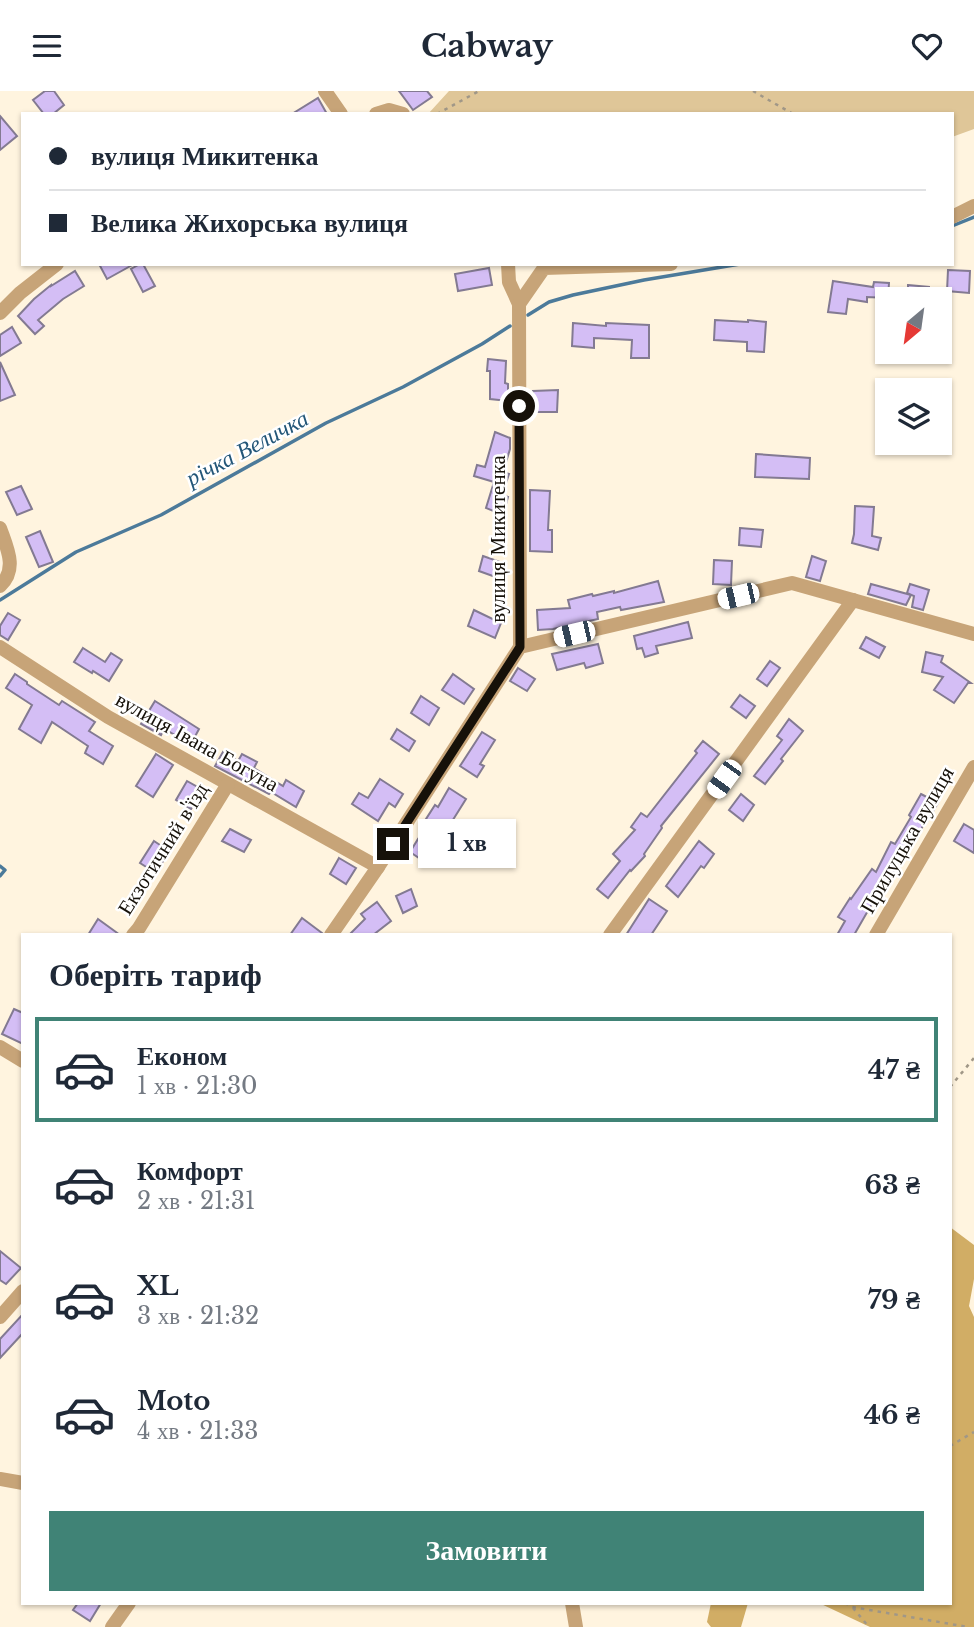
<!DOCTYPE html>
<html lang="uk">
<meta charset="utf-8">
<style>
:root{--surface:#fff;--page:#f2f2f3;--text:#1f2937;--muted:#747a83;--line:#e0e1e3;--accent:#408376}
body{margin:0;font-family:"Libre Baskerville",serif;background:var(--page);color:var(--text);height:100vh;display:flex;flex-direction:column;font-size:26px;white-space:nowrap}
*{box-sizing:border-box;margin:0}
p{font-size:23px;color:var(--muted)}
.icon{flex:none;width:38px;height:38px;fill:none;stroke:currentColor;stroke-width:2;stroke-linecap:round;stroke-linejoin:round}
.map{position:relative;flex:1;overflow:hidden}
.panel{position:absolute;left:21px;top:842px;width:931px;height:672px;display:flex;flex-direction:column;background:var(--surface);border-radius:0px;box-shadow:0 2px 5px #0004}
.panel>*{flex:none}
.banner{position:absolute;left:21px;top:21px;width:933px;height:154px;border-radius:0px;box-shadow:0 2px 5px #0004;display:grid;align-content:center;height:154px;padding:0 28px;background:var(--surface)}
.needle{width:46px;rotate:209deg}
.buttons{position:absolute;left:875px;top:196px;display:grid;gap:14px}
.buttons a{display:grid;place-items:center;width:77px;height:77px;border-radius:0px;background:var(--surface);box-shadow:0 2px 5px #0004;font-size:35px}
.end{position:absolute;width:32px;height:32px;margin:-16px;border:9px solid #161109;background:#fff;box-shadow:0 0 0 4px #fff}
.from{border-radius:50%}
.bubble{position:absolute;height:49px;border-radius:0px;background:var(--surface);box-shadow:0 2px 5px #0004;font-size:23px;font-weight:700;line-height:49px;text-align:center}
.car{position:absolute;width:21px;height:42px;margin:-21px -10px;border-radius:9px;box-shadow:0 0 5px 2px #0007;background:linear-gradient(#fff 24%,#345 0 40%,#fff 0 76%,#345 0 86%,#fff 0)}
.banner b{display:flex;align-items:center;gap:24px;height:66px;font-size:26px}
.banner b+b{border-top:2px solid var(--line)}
.banner i{width:18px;height:18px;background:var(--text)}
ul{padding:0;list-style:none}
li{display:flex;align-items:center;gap:21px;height:105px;margin:0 14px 10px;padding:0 14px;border:4px solid transparent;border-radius:0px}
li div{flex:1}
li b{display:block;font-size:26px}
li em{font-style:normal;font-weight:700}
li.selected{border-color:var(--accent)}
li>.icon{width:63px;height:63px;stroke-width:1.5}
h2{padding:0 28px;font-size:32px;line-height:84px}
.action{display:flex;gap:14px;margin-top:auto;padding:14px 28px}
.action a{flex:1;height:80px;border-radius:0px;background:var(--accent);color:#fff;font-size:28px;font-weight:700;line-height:80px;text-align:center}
header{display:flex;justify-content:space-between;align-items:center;height:91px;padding:0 28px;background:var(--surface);font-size:32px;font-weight:700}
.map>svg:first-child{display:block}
.green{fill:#dfc698}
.forest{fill:#d1ad65}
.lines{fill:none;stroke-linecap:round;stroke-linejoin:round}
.stream{stroke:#4c7a9a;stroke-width:3.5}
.building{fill:#d4bef5;stroke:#837a92;stroke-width:2}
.path{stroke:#a09787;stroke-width:2.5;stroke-dasharray:3.5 5;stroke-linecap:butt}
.minor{stroke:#c7a478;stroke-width:14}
.route{stroke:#161109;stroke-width:9}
.labels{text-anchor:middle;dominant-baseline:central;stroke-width:5;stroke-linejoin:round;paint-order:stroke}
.street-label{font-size:21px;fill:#161109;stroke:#fff}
.water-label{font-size:23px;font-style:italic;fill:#235678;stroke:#fff}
</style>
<header><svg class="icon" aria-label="menu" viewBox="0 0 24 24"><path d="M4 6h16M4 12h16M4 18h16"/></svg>Cabway<svg class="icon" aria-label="heart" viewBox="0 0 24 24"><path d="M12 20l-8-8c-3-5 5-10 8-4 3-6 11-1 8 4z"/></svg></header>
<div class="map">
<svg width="974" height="1536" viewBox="0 0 974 1536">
<rect width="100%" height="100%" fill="#fff4df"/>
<!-- green -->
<polygon class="green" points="449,0 974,0 974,38 952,46 952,23 428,23"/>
<!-- forest -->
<g class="forest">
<polygon points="950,1136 974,1154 974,1188 969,1215 974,1226 974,1536 870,1536 819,1512 950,1512"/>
<polygon points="711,1512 748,1512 741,1536 711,1536 707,1531"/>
</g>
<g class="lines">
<!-- stream -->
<g class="stream">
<polyline points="952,135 974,126"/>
<polyline points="528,224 549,211 573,204 644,189 740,173"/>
<polyline points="0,509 76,461 161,424 326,332 403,296 482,253 510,235"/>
<polyline points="0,775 5,779 0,785"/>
</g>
</g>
<!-- building -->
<g class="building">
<polygon points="45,0 54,0 64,14 53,23 44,23 33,9"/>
<polygon points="399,0 427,0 432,6 413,19"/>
<polygon points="318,7 327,23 292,23"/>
<polygon points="0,25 17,45 0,59"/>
<polygon points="99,173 134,173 107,188"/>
<polygon points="140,173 143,173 155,195 143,201 131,178"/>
<polygon points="489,177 492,194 458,200 455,183"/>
<polygon points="948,179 970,180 969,202 947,200"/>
<polygon points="75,180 84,195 63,208 38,229 44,235 35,243 18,225 34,208 51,194 51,195"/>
<polygon points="833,190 873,196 874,191 889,192 888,207 867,206 867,211 848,208 846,223 828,221"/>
<polygon points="908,194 929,196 929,208 908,208"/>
<polygon points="715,229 748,231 748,229 766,231 764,261 747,260 747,251 714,249"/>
<polygon points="573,232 606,235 606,232 649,234 649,267 631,267 632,249 594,247 594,257 572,255"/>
<polygon points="12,236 21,252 0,265 0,244"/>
<polygon points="488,268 506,270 505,292 508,293 508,310 490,308 490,280 487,280"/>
<polygon points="0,271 15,304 0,310"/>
<polygon points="558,299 557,321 532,321 533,300"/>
<polygon points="495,341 510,347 510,358 503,381 509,383 502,404 508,406 503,424 486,417 494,391 474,385 477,374 485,376"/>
<polygon points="756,363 810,367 809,388 755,386"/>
<polygon points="21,395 32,418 17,424 6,401"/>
<polygon points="530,399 550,400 548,439 552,439 552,461 530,460"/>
<polygon points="855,415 874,416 872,445 881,447 878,459 852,452 854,443"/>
<polygon points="740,437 763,439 761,456 739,454"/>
<polygon points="40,440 53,471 39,476 26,446"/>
<polygon points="483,465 506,473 501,488 479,480"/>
<polygon points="812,465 826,470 820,490 806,486"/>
<polygon points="714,469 732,470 731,494 713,493"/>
<polygon points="658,490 664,511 621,519 620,516 597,521 598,528 553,538 538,539 537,519 570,517 568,509 592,503 593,505 614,500 614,502"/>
<polygon points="871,493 911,504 906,514 868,503"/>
<polygon points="910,493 929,499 923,519 912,516 914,505 907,502"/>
<polygon points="474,519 501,532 495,547 468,535"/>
<polygon points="8,522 20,529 8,549 0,544 0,535"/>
<polygon points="688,531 692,547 656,555 658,562 645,566 642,557 637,558 634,545"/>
<polygon points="866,546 885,556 879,567 860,557"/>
<polygon points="598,553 603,572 586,577 584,572 557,579 552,563"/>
<polygon points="83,557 105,571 111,562 122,569 109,590 93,580 92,582 74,571"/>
<polygon points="926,561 943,565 941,571 971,592 968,592 954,612 934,599 943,586 922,581"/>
<polygon points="770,570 780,577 767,595 757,588"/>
<polygon points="518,577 535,588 527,600 510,590"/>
<polygon points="15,583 27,591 27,593 59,614 62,610 95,631 89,640 113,655 103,673 85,662 88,655 52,631 41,652 19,638 32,614 6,597"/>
<polygon points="453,583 474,598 464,613 442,599"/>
<polygon points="740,604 755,615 746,627 731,616"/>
<polygon points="421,605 439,617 429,634 411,622"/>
<polygon points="155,610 199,638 191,653 164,638 161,644 141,633"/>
<polygon points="789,628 803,640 781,668 783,670 765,693 754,685 782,649 777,645"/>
<polygon points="397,638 415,650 409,660 391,648"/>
<polygon points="482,641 495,649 480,673 484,675 477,686 460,675"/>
<polygon points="703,650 719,663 661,735 662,737 644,763 645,765 631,780 630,779 608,807 597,798 620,770 613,763 635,739 631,736 641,722 647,726 697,662 695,660"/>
<polygon points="223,661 238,670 242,663 257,671 254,677 283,695 286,689 304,700 296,716 271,701 269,703 215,675"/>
<polygon points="156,663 173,674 153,706 136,695"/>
<polygon points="380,688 403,703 395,716 389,712 378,730 352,713 359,702 368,707"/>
<polygon points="187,690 201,698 191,718 176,709"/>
<polygon points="449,697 466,708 446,740 426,728 435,714 438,716"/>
<polygon points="741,703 754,714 743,730 729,719"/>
<polygon points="921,703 938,712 925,734 924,733 910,757 908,756 896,780 895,779 873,811 854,844 837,844 845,830 838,826 850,807 851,808 872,778 876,781 891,751 895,753 911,726 909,724"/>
<polygon points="964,733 974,739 974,762 954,750"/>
<polygon points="230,738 251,749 244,761 222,750"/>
<polygon points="418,748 433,758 425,771 410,761"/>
<polygon points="154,750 169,760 156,782 140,772"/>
<polygon points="699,750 714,763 704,777 701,775 678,806 666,795"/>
<polygon points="339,767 356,777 346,793 330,783"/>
<polygon points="411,798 417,815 403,822 396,805"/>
<polygon points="649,808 667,820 651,844 626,844"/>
<polygon points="377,811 391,830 373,844 349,844 365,828 361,823"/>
<polygon points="302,827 322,842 321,844 290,844"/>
<polygon points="98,828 120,844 88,844"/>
<polygon points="14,918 23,922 23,953 2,943"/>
<polygon points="0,1160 21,1177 6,1193 0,1189"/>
<polygon points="23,1223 23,1242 0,1267 0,1248"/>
<polygon points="78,1512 101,1512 90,1530 73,1519"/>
</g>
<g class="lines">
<!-- path -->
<g class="path">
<polyline points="753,0 793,23"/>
<polyline points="437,23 479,0"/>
<polyline points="950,996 974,967"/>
<polyline points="950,1355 974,1341"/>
<polyline points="845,1512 852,1516 968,1536"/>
<polyline points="853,1517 869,1536"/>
</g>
<!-- minor -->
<g class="minor">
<polyline points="325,0 341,23"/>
<polyline points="376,23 389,19 403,23"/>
<polyline points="952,126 974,115"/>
<polyline points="508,173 509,191 519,213 520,556"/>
<polyline points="519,213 544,177 671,173"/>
<polyline points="0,222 20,202 57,173"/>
<path d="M0 437C7 457 18 478 0 495"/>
<polyline points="0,556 108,626 378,776"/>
<polyline points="133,844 139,837 228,693"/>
<polyline points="331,844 378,776 520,556 792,492 974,543"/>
<polyline points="610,844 853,509"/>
<polyline points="876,844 974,676"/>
<polyline points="0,956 23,970"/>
<polyline points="0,1226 23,1200"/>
<polyline points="0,1388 23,1392"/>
<polyline points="572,1512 576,1536"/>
<polyline points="112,1536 129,1512"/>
</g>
</g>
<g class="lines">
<!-- route -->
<polyline class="route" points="393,753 520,556 519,315"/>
</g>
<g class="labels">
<!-- street labels -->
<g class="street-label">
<text transform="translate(498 448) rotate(-90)">вулиця Микитенка</text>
<text transform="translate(197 651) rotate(29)">вулиця Івана Богуна</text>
<text transform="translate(907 749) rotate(-60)">Прилуцька вулиця</text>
<text transform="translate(163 758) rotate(-58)">Екзотичний в'їзд</text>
</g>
<!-- water labels -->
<g class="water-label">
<text transform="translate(247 357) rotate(-28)">річка Величка</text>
</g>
</g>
</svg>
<div class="buttons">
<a><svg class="needle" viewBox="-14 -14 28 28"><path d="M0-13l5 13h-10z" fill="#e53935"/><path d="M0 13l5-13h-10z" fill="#747a83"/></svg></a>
<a><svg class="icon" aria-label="layers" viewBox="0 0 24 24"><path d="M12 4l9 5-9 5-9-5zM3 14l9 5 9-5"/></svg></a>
</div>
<i class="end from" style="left:519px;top:315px"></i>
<i class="end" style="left:393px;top:753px"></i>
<div class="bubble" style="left:418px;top:728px;width:98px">1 хв</div>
<i class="car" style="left:738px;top:505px;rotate:257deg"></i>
<i class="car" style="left:574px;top:543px;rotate:257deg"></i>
<i class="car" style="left:724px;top:688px;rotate:216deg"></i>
<div class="banner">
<b><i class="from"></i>вулиця Микитенка</b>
<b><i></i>Велика Жихорська вулиця</b>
</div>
<section class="panel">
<h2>Оберіть тариф</h2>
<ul>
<li class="selected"><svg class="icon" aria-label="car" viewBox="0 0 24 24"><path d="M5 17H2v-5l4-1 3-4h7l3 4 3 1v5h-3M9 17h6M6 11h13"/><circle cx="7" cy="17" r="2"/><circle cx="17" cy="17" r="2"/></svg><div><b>Економ</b><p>1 хв · 21:30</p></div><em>47 ₴</em></li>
<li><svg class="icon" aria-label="car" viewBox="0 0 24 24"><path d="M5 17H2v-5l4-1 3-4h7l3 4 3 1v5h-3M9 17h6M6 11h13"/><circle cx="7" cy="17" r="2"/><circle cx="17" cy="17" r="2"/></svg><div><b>Комфорт</b><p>2 хв · 21:31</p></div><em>63 ₴</em></li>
<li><svg class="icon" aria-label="car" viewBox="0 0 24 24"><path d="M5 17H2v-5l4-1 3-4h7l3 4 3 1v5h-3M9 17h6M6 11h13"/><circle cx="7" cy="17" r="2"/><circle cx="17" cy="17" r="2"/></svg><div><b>XL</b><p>3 хв · 21:32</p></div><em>79 ₴</em></li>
<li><svg class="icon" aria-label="car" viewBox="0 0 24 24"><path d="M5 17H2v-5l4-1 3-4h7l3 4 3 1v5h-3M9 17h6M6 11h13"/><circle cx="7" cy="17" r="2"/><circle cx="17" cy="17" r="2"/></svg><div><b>Moto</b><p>4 хв · 21:33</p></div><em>46 ₴</em></li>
</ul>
<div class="action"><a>Замовити</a></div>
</section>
</div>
